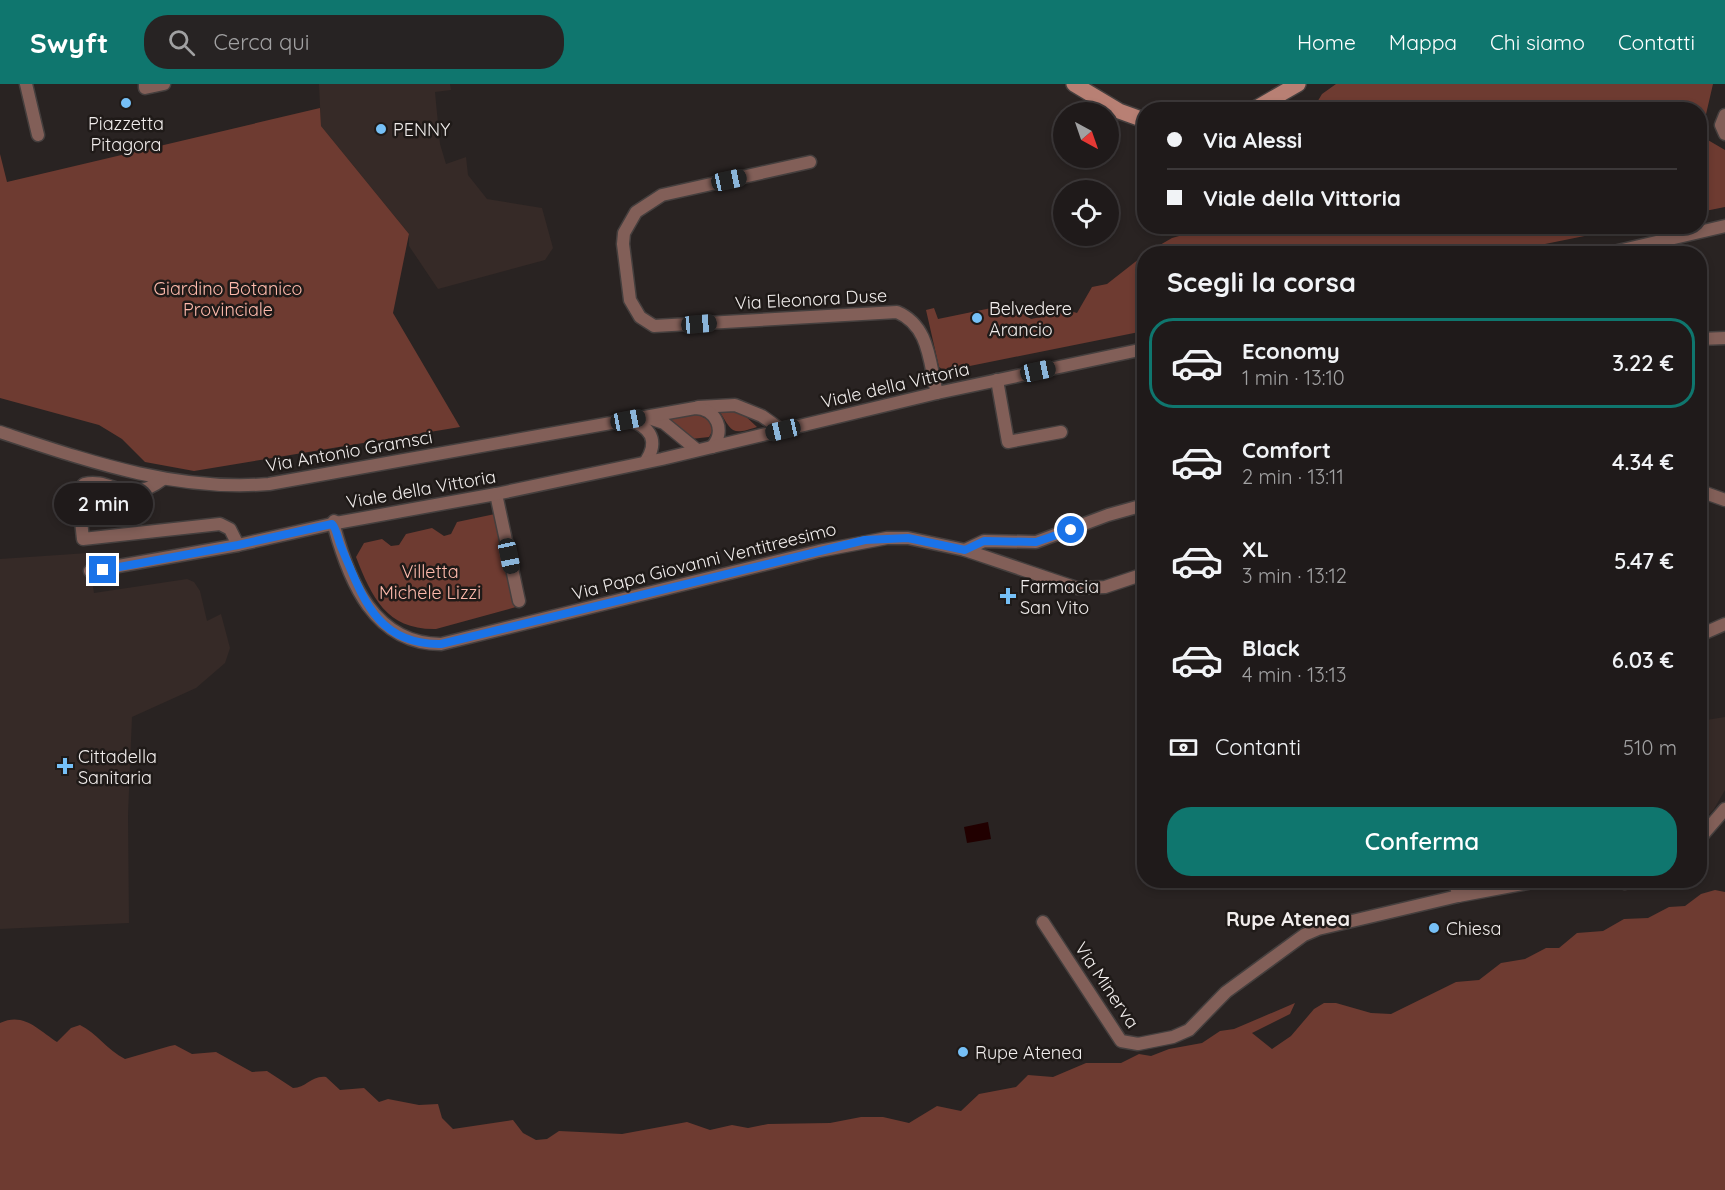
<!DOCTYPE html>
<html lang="it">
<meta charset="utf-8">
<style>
:root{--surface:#1f1a1a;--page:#272323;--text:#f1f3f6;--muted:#a1a1a2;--line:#3c3839;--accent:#0f766e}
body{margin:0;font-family:Quicksand,sans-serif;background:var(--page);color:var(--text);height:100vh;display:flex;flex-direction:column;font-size:22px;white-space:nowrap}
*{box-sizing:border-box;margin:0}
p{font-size:20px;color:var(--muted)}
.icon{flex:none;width:33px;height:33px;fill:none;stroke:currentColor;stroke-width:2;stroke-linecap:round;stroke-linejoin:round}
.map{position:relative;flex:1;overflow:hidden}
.side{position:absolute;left:1137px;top:162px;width:570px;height:642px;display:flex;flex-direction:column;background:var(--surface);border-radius:24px;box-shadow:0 3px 9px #0003,0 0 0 2px var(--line)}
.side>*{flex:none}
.banner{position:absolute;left:1137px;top:18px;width:570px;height:132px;border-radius:24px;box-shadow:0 3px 9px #0003,0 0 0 2px var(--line);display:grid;align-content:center;height:132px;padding:0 30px;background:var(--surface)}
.needle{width:39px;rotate:140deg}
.tools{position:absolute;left:1053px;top:18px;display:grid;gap:12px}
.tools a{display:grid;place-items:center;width:66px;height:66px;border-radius:50%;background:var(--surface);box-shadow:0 3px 9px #0003,0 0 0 2px var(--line);font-size:30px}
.end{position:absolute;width:27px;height:27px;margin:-14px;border:8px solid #1a73e8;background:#fff;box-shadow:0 0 0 3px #fff}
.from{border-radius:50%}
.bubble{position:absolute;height:42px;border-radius:21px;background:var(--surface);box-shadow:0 3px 9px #0003,0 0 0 2px var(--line);font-size:20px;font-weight:600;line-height:42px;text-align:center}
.car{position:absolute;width:18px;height:36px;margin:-18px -9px;border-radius:8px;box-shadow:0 0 4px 2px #0007;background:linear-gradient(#222 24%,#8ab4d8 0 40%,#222 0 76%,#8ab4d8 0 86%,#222 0)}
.banner b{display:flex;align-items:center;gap:21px;height:57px;font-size:22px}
.banner b+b{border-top:2px solid var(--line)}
.banner i{width:15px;height:15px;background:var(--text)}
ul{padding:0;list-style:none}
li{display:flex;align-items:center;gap:18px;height:90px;margin:0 12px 9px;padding:0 18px;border:3px solid transparent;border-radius:24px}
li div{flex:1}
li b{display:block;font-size:22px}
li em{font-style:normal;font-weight:600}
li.on{border-color:var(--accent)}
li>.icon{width:54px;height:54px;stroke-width:1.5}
h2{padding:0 30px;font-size:27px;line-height:72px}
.pay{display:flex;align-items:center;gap:15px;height:66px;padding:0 30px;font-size:22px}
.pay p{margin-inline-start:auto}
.action{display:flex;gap:12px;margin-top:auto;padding:12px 30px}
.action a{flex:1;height:69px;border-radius:24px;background:var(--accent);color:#fff;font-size:24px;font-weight:600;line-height:69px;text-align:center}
header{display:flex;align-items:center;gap:36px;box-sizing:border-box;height:84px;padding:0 30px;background:var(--accent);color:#fff}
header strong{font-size:28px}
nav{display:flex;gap:33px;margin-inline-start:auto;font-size:21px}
.search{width:420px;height:54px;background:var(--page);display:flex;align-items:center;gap:15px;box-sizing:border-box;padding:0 21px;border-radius:24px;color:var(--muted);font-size:22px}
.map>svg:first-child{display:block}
.built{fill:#362a27}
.green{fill:#6e3b31}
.water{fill:#210000}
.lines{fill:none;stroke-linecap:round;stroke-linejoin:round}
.minor-casing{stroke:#453f3e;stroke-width:15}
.secondary-casing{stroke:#453f3e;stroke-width:18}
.minor{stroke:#825f58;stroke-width:12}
.secondary{stroke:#b88074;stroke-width:15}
.route{stroke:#1a73e8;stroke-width:8}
.poi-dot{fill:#76c0f7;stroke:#1f1a18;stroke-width:2}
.labels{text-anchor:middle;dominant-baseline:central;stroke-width:5;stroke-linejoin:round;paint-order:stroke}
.poi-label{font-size:18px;fill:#f1edec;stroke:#1f1a18;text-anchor:start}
.park-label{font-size:18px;fill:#febaac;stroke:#1f1a18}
.street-label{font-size:18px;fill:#f1edec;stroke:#1f1a18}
.neighbourhood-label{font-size:20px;font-weight:bold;fill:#f1edec;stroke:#1f1a18}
</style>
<header>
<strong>Swyft</strong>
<div class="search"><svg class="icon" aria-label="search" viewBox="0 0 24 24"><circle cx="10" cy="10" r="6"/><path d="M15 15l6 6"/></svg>Cerca qui</div>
<nav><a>Home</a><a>Mappa</a><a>Chi siamo</a><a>Contatti</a></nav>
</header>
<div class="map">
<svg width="1725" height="1106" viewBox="0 0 1725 1106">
<rect width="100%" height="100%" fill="#292322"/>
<!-- built -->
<g class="built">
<polygon points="319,0 450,0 451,6 435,8 440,60 446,80 466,73 468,91 487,115 542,124 553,164 545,176 438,205 409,162 409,150 321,42"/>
<polygon points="88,469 94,509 187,495 194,498 200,507 207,537 221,530 230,564 225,579 196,604 132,633 128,731 129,839 0,845 0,475"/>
<polygon points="1725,633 1725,706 1714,725 1700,740 1700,637"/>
</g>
<!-- green -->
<g class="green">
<polygon points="1336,0 1713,0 1701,52 1725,66 1725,123 1700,128 1700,26 1313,25 1322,10"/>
<polygon points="320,24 321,42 409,150 393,229 460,343 194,387 145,378 122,355 99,341 0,314 0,70 7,98"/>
<polygon points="1211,143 1211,142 1629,143 1501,169 1146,169 1172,154"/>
<polygon points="1144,171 1144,247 945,287 939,283 926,226 934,224 938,235 1001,222 1012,222 1031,235 1070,227 1077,229 1092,203 1107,200"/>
<path d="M720 323 741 328 757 343C730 352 732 347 718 325Z"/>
<polygon points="694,329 709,336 713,346 709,353 691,355 666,334"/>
<path d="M495 430 516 523 436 545C387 546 372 514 356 473L364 459 382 455 391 462 399 461 406 450 432 444 444 452 451 450 457 438Z"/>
<path d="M1715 806 1725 808V1106H0V939C24 928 38 946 57 958L71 944 80 941C97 949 107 966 125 975L170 962 175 961 192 970 216 968 252 988 267 987 293 1004C306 1004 312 991 326 993L340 1006 364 1004 379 1018 388 1015 419 1021 438 1020 442 1034 453 1045 513 1036 523 1049 536 1056 547 1055 559 1047 622 1050 687 1038 710 1046 732 1041 748 1044 768 1040 830 1039 861 1033H883L909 1039 937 1022 961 1027 979 1010 1016 1003 1028 991 1053 993 1086 979H1121L1139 970 1151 972 1169 965 1202 959 1220 947 1234 945 1295 919 1290 930 1252 949 1272 965 1291 952 1314 925 1324 919H1336L1371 929 1391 930 1456 898 1479 896 1501 879 1525 875 1546 864H1559L1577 849 1603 847 1624 835 1648 834 1669 823 1685 822 1701 810Z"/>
</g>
<!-- water -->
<polygon class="water" points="988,738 991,755 967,759 964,743"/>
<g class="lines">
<defs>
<g id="minor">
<polyline points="26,0 38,51"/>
<polyline points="145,0 145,4 164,0"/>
<polyline points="1725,31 1721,41 1725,50"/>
<path d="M810 78 662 111 636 128 624 149 623 160 630 216 640 233 654 242 897 228C930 242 929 279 937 309"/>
<polyline points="1605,170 1725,142"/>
<polyline points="1700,255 1725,254"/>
<polyline points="997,296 1008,358 1061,348"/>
<polyline points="698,323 735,321 762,332 783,347"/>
<polyline points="646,333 664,339 697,366"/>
<path d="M629 336C651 343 659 357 646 377"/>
<path d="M0 348C88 377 176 408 269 400L695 324C717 325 726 347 712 363"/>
<path d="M163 395C125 424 113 393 84 400L78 409 83 455 220 440 230 445 238 461"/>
<polyline points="1700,407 1725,416"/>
<polyline points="496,410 519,517"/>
<polyline points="336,439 496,410 662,375 937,309 1144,265"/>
<path d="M334 442 332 440 334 437 336 438 334 442C349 497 374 560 441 560L819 467 887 454H908L965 466 1077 504 1105 503 1144 490"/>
<polyline points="965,466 984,457 1036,458 1108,431 1144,421"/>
<polyline points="90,487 238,461 332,440"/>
<polyline points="1700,551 1725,540"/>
<polyline points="1700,754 1725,725"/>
<polyline points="1455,796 1458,812"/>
<polyline points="1614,796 1625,799 1641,796"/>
<polyline points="1043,838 1121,957 1138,960 1173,953 1189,946 1226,908 1304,851 1318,845 1458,812 1544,796"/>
</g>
<g id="secondary">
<polyline points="1074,0 1119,27 1144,36"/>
<polyline points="1253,26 1298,0"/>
</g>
</defs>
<!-- minor casing -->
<use href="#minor" class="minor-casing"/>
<!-- secondary casing -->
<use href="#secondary" class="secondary-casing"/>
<!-- minor -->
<use href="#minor" class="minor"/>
<!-- secondary -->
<use href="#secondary" class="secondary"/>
</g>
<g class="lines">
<!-- route -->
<path class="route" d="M103 486 238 461 332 440C337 445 338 457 342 465 363 514 377 561 441 560L865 456 908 454 965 466 984 457 1036 458 1071 446"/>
</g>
<!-- markers -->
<g class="poi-dot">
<circle cx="126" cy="19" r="6"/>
<circle cx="381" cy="45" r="6"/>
<circle cx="977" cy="234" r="6"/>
<path d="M1005 503h6v6h6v6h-6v6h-6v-6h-6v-6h6z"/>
<path d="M62 673h6v6h6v6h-6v6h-6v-6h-6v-6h6z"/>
<circle cx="1434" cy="844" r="6"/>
<circle cx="963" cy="968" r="6"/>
</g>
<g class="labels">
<!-- poi labels -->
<g class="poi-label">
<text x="126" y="39" text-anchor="middle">Piazzetta<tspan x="126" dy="21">Pitagora</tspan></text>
<text x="393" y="45">PENNY</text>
<text x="989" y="224">Belvedere<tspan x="989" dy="21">Arancio</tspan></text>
<text x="1020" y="502">Farmacia<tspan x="1020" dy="21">San Vito</tspan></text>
<text x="78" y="672">Cittadella<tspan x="78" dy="21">Sanitaria</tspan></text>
<text x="1446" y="844">Chiesa</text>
<text x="975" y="968">Rupe Atenea</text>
</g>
<!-- park labels -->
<g class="park-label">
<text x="228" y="204">Giardino Botanico<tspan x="228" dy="21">Provinciale</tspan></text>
<text x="430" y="487">Villetta<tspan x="430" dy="21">Michele Lizzi</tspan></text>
</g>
<!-- street labels -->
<g class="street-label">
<text transform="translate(811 215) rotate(-3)">Via Eleonora Duse</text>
<text transform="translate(895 301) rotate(-13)">Viale della Vittoria</text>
<text transform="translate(349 367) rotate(-10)">Via Antonio Gramsci</text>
<text transform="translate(421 405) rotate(-10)">Viale della Vittoria</text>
<text transform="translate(704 477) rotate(-14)">Via Papa Giovanni Ventitreesimo</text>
<text transform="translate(1107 901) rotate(56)">Via Minerva</text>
</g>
<!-- neighbourhood labels -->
<g class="neighbourhood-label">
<text x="1288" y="834">Rupe Atenea</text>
</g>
</g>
</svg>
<div class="tools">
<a><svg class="needle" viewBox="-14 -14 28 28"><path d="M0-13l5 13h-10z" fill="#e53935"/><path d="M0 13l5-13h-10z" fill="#a1a1a2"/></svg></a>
<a><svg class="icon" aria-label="locate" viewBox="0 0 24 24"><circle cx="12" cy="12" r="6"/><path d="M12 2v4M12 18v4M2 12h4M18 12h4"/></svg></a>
</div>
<i class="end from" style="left:1071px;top:446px"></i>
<i class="end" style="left:103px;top:486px"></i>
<div class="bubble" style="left:54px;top:399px;width:99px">2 min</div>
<i class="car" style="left:729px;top:96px;rotate:78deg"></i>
<i class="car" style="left:699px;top:240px;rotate:85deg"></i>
<i class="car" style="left:1038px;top:287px;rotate:78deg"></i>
<i class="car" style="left:628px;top:336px;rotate:79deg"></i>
<i class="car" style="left:783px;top:346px;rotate:257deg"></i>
<i class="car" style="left:509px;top:472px;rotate:168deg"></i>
<div class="banner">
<b><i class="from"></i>Via Alessi</b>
<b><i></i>Viale della Vittoria</b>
</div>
<section class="side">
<h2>Scegli la corsa</h2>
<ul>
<li class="on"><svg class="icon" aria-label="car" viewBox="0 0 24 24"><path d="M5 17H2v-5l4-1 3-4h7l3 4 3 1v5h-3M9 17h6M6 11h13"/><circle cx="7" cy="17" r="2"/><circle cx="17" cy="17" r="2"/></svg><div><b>Economy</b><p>1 min · 13:10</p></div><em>3.22 €</em></li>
<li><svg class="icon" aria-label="car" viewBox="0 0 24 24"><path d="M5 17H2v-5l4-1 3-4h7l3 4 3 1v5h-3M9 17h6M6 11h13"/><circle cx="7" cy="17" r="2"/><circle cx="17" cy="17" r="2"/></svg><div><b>Comfort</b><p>2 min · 13:11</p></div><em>4.34 €</em></li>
<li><svg class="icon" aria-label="car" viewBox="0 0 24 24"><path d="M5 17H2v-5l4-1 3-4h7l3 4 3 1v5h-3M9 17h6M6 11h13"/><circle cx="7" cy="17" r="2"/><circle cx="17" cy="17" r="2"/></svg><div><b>XL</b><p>3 min · 13:12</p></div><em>5.47 €</em></li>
<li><svg class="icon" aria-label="car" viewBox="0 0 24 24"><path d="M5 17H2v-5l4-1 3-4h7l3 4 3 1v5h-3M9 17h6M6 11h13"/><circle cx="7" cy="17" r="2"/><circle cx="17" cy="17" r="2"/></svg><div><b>Black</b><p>4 min · 13:13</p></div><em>6.03 €</em></li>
</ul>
<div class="pay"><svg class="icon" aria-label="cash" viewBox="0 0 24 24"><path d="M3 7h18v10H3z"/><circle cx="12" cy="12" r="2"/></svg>Contanti<p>510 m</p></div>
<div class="action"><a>Conferma</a></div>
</section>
</div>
